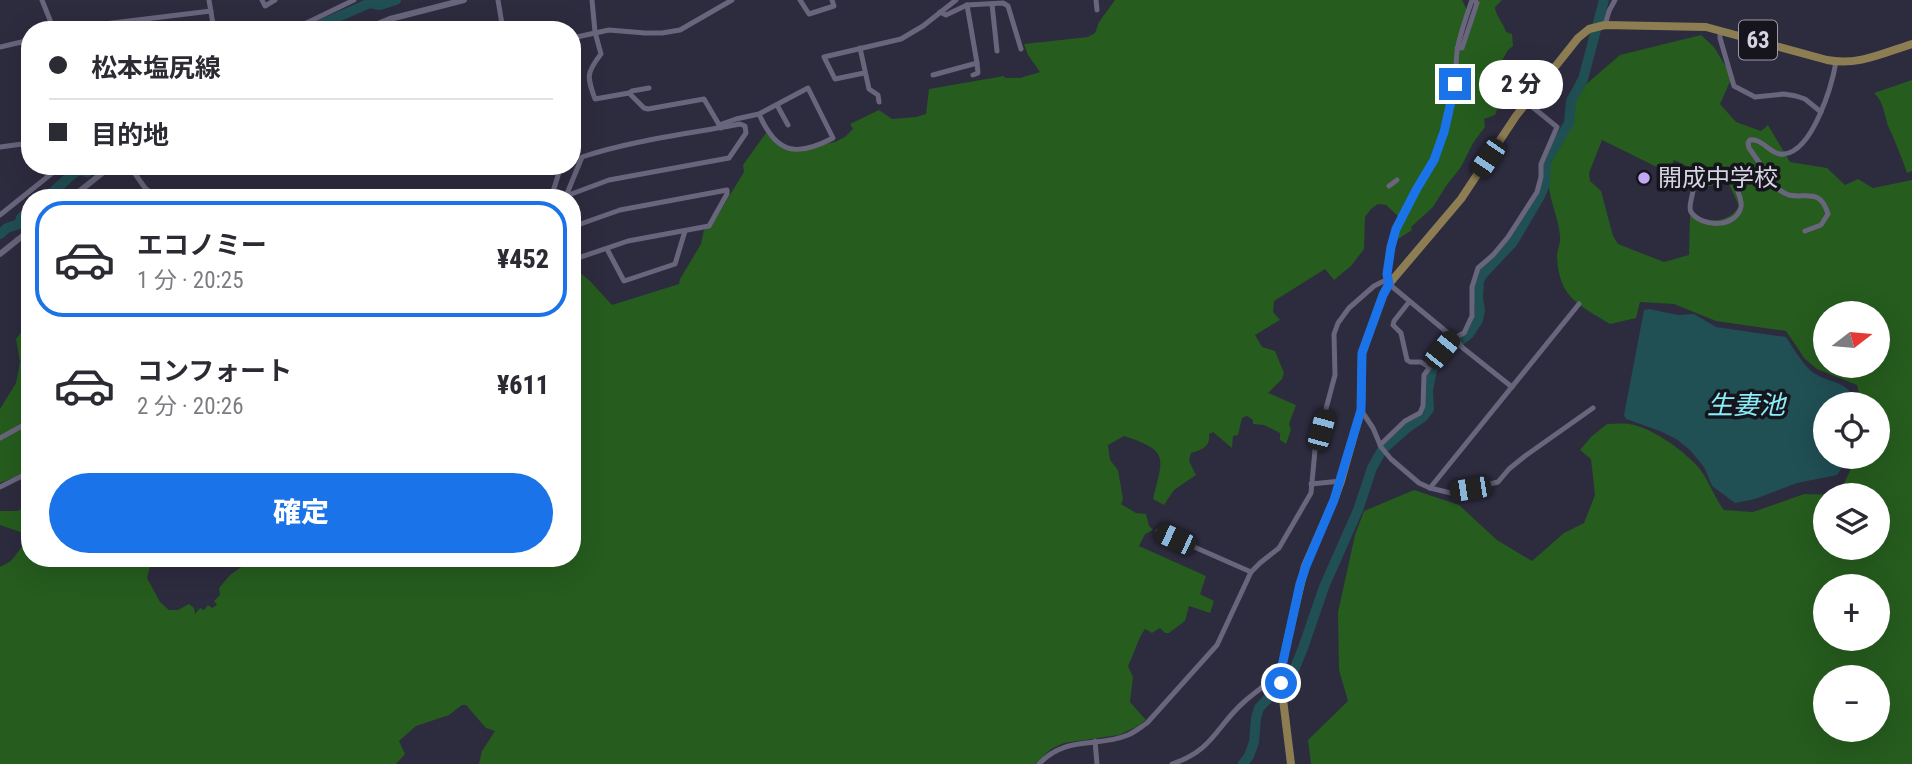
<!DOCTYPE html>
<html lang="ja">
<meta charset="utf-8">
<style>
:root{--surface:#fff;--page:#f2f2f3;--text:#2b2b33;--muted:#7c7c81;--line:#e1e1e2;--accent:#1a73e8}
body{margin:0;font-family:"Roboto Condensed","Noto Sans JP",sans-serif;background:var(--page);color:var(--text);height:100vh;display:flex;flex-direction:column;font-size:26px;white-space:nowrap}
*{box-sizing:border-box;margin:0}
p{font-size:23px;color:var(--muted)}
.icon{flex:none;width:38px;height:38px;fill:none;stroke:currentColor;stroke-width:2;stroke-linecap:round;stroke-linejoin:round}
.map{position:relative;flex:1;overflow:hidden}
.side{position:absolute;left:21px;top:189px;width:560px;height:378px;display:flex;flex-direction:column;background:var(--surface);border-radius:28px;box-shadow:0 7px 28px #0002}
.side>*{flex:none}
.guide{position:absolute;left:21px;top:21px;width:560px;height:154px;border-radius:28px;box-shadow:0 7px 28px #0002;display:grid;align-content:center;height:154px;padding:0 28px;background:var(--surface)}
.needle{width:46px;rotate:74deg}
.tools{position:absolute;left:1813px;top:301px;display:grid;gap:14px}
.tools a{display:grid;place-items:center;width:77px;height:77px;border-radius:50%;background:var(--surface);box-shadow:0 7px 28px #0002;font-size:35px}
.end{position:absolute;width:32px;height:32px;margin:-16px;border:9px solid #1a73e8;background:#fff;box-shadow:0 0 0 4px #fff}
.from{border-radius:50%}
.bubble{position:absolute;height:49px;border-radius:24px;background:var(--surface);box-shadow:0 7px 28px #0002;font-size:23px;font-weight:800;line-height:49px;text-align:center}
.car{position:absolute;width:21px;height:42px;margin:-21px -10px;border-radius:9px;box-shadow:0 0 5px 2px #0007;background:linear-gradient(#222 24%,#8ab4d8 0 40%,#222 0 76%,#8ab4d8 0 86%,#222 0)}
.guide b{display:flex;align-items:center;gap:24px;height:66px;font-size:26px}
.guide b+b{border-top:2px solid var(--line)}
.guide i{width:18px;height:18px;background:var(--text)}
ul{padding:12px 0 0;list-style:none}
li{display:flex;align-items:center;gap:21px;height:116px;margin:0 14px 10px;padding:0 14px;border:4px solid transparent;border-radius:28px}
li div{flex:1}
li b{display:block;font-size:26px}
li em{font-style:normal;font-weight:800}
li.on{border-color:var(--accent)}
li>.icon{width:63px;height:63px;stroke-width:1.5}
.action{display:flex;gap:14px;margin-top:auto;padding:14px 28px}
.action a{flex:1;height:80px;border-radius:42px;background:var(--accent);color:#fff;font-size:28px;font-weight:800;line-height:80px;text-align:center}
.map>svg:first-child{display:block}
.green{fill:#265c1e;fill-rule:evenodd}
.water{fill:#204f54}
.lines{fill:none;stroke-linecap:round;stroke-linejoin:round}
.river{stroke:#204f54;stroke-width:10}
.minor{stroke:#68657c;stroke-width:5}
.tertiary{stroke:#68657c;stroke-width:6}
.primary{stroke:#8d7d53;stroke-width:8}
.route{stroke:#1a73e8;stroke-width:9}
.poi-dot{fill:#c2a8f3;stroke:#16151e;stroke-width:2.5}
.labels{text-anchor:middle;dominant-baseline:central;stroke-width:7;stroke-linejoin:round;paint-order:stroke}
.shield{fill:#16151e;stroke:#9c9ba6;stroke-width:2}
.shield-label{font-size:23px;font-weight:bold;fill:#d5d4e1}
.poi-label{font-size:24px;fill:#d5d4e1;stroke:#16151e;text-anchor:start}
.water-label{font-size:26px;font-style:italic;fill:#8aeef9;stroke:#16151e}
</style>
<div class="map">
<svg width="1912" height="764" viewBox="0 0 1912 764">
<rect width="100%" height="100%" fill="#2d2b3e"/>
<!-- green -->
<g class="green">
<path d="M1115 0H1462L1467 10 1442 130 1433 155 1416 183 1400 218 1386 205 1378 204 1371 209 1365 217 1364 249 1351 266 1334 280 1325 269 1274 301 1273 312 1280 320 1255 335 1262 347 1275 351 1284 373 1282 379 1268 393 1296 405 1289 424 1291 430 1286 444 1280 440V433L1264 425 1253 424V420L1247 416 1242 418 1238 435 1233 436 1232 448 1213 432 1209 434C1211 447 1201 450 1191 453L1189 461 1196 475 1174 490 1164 505 1153 499C1163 457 1170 451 1124 436L1108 445 1110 460 1118 470 1123 499 1121 504 1136 513 1146 514 1149 526 1153 530 1145 534 1139 546 1206 576 1200 594 1214 601 1210 613 1189 606 1185 621 1169 633H1165L1160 628 1152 633 1145 629C1138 638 1134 654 1128 666L1133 677 1130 702 1146 720 1136 727 1119 735 1064 743 1051 749 1035 764H479L482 751 495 731 486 728 466 705H462L449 715 416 726 399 741 405 754 396 764H0V567L11 561 24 544 23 533 0 525V511H17L30 505V558H152L147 578 160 602 169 610H178L189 604 194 608 195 614 200 608 204 610 208 605 212 608 217 605 214 601 220 595 219 588 230 575 254 558H572V266L590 281 612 305 679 284 680 279 701 244 704 230 710 228 744 172 743 165 766 133 780 147 791 150 835 142 845 137 853 129 850 124 879 110 892 119 916 117 926 114 929 89 1004 76 1005 78H1020L1040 72 1028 55 1024 44 1088 37 1095 33 1099 22Z"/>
<path d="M1476 0H1502L1495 7C1495 15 1504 24 1506 32L1512 34 1513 46 1508 50 1500 64 1509 72V74L1515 70 1521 69 1523 73 1513 81C1513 91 1510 94 1503 100 1499 103 1497 110 1495 115L1484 119 1485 127 1473 143 1461 167 1446 186 1433 207 1411 227 1412 230 1392 243 1394 237 1432 166 1446 133 1459 51Z"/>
<path d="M1701 35 1714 47 1732 77 1720 104 1736 122 1761 131 1768 125 1790 162 1827 168 1845 185 1858 179 1873 188 1912 180V764H1311L1308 740 1348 701 1339 670 1338 612 1355 535 1364 511 1414 490 1459 505 1497 540 1532 561 1564 533 1584 523 1595 495 1591 459 1580 450 1591 437 1607 424C1614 424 1622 423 1629 424 1652 427 1688 453 1702 472 1710 484 1715 498 1724 510L1753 512 1804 494 1839 495 1856 457H1878V404H1862L1857 385 1817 369 1805 359 1786 331 1716 321 1674 304 1640 302 1636 318 1610 324C1579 305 1559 298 1557 257 1557 249 1561 243 1560 236 1559 220 1551 204 1549 188 1545 158 1560 153 1569 129 1574 119 1573 104 1577 92L1620 55ZM1602 140 1669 173 1674 160C1692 169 1697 167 1699 190L1727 180 1739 206C1728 225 1708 221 1690 216L1689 255 1664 262 1618 244 1613 236 1601 191 1590 181 1589 173ZM1825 313H1878V366H1825ZM1825 495H1878V548H1825ZM1825 586H1878V639H1825ZM1825 677H1878V730H1825Z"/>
<path d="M1912 80V171L1907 173C1902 158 1896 144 1890 130 1884 118 1885 103 1874 93Z"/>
<polygon points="30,321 30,471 0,483 0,409 16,383 20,362 16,339"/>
</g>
<!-- water -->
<path class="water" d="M1649 309 1678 315 1694 314 1716 327 1786 337C1793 347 1800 360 1809 369 1825 385 1849 377 1856 404H1825V457H1849L1837 475 1797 483 1755 499 1735 503 1712 486 1704 467 1689 449 1676 439 1660 431 1626 419 1624 415 1644 310Z"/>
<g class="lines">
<!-- river -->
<g class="river">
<polyline points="308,30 370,3 380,5 396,0"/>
<polyline points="46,198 74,173 79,170 87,172 96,166"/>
<polyline points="0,234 7,228 19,224 21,218 30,210"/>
<polyline points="1243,764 1249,756 1254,742 1256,718 1259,708 1275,691 1290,680 1303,648 1324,587 1358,510 1372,468 1382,450 1407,428 1423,417 1429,409 1428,391 1432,369 1445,352 1469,334 1478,320 1480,310 1478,298 1479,281 1482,275 1513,242 1540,196 1545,185 1546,161 1569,123 1571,101 1583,79 1604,0"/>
</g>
<!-- minor -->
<g class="minor">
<polyline points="42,0 54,30"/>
<polyline points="209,0 214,30"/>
<polyline points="262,0 265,6 275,0"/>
<polyline points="498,0 503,30"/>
<path d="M592 0 595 32 601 54C586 73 587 77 595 99L629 93 644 108 648 109 704 99 721 128"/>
<polyline points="800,0 809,14 834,6 832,0"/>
<polyline points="1096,0 1097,10"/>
<polyline points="992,4 997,51"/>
<polyline points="940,12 946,15 967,5 1003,3 1008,6 1021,49"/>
<polyline points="390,19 392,30"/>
<polyline points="1605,25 1609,11 1615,0"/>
<polyline points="55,30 211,11"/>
<polyline points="292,30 354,0"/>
<polyline points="1720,30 1720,38 1734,86 1755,97 1784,94 1796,96 1805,99 1821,112"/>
<polyline points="572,38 609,30 645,33 662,33 680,30 732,0"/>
<polyline points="0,47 30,40"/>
<polyline points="860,48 869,89 878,95 879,102"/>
<polyline points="1457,48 1462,48 1477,3 1474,0"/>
<polyline points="864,73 835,79 824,57 901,39 923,26 956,0"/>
<polyline points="933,75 977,63 967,5"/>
<polyline points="973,75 978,73 977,63"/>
<polyline points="629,93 632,91 649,88"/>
<polyline points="777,105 788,125"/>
<path d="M719 125 736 119 759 114 808 88 833 138C795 158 776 153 759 114"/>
<polyline points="0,147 30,143"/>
<polyline points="109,166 115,172 137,166"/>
<polyline points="131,168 145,188 158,198"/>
<path d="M1768 182V175L1749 148 1748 143 1750 140C1763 138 1771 156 1784 154 1813 151 1832 85 1836 62"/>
<polyline points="1389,186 1397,180"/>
<path d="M1693 191C1692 198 1688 207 1691 212 1702 228 1736 228 1741 207 1743 197 1734 190 1735 176L1740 173 1760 184 1768 182C1774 186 1782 193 1789 195 1805 199 1820 187 1828 214L1821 225 1805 231"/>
<polyline points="551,198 561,166"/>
<path d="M566 198V196L582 157C633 140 688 134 740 124L745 126 746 133 729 158 609 180 566 196"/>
<polyline points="0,215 61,166"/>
<polyline points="572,227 620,210 727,190 727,194 709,226 628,241 572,260"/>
<polyline points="607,249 624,281 675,264 685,231"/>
<path d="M1389 284C1381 238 1414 199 1433 160 1444 139 1452 107 1455 83 1457 71 1455 58 1458 46 1461 31 1467 15 1472 0"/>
<polyline points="1409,302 1394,321 1393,325 1401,333 1407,360 1410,362 1421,362 1429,367"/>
<polyline points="1454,338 1464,333 1472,316 1472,287 1478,268 1493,255 1508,237 1537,192 1541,177 1541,164 1557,127 1530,105"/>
<polyline points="1361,410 1373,428 1381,447 1391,459 1419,483 1430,488 1451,493 1498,482 1509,469 1525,456 1593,408"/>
<polyline points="0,438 22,426 30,418"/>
<polyline points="1380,445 1405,421 1420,413 1423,406 1424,375 1452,337"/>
<polyline points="1311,484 1341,481"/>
<polyline points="0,487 30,472"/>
<polyline points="1430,488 1579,304"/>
<polyline points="1158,531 1251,572"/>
<polyline points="1095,741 1097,764"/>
<path d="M1039 764C1066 735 1097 748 1128 735 1135 732 1141 727 1147 723L1217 645 1251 572 1260 563 1279 548 1311 493 1315 450 1335 375 1334 334 1338 323 1349 308 1374 286 1384 281 1389 284 1454 338 1463 348 1512 387"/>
<path d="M1172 764C1214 750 1216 726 1245 701 1259 689 1269 684 1280 668"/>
</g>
<!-- tertiary -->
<g class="tertiary">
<polyline points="363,30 390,19 464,0"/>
<polyline points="71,198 111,166"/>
<polyline points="0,254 30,230"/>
</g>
<!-- primary -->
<path class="primary" d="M1291 764 1281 683 1282 666 1288 638 1305 566 1334 500 1341 481 1361 410 1362 353 1383 295 1389 284 1461 199 1516 116 1578 38 1589 29 1605 25 1706 27 1827 60C1858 66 1883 53 1912 44"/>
</g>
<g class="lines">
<!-- route -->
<polyline class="route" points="1281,683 1282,666 1300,584 1306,566 1334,500 1361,410 1362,353 1383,295 1389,284 1387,274 1391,247 1396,229 1416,190 1434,160 1444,132 1455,84"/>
</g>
<!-- markers -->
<circle class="poi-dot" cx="1644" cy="178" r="7"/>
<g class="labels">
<!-- shield labels -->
<rect class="shield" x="1739" y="20.5" width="38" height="39" rx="5"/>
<g class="shield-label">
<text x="1758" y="40">63</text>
</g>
<!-- poi labels -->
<g class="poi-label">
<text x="1658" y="178">開成中学校</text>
</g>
<!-- water labels -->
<g class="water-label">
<text x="1746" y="405">生妻池</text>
</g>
</g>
</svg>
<div class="tools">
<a><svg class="needle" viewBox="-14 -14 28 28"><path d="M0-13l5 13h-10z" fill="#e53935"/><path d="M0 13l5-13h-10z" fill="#7c7c81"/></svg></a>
<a><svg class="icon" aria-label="locate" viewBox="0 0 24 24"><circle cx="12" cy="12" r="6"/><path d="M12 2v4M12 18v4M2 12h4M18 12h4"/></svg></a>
<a><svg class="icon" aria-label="layers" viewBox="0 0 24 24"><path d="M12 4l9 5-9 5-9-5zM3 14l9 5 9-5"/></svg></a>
<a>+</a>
<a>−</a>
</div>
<i class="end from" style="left:1281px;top:683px"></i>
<i class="end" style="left:1455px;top:84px"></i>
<div class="bubble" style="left:1479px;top:60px;width:84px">2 分</div>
<i class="car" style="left:1488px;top:158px;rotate:214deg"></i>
<i class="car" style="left:1442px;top:350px;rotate:39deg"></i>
<i class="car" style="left:1321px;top:430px;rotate:15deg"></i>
<i class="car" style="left:1470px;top:489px;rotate:261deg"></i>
<i class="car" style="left:1175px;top:539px;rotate:295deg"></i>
<div class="guide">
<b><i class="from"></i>松本塩尻線</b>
<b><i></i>目的地</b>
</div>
<section class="side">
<ul>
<li class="on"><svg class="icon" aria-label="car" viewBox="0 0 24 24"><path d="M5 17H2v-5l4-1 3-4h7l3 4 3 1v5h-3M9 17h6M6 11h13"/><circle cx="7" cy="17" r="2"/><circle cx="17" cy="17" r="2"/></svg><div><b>エコノミー</b><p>1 分 · 20:25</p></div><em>¥452</em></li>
<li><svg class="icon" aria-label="car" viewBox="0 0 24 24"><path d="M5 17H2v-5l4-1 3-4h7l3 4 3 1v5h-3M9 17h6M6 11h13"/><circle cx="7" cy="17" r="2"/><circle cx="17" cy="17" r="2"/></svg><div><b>コンフォート</b><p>2 分 · 20:26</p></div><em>¥611</em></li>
</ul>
<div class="action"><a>確定</a></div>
</section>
</div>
